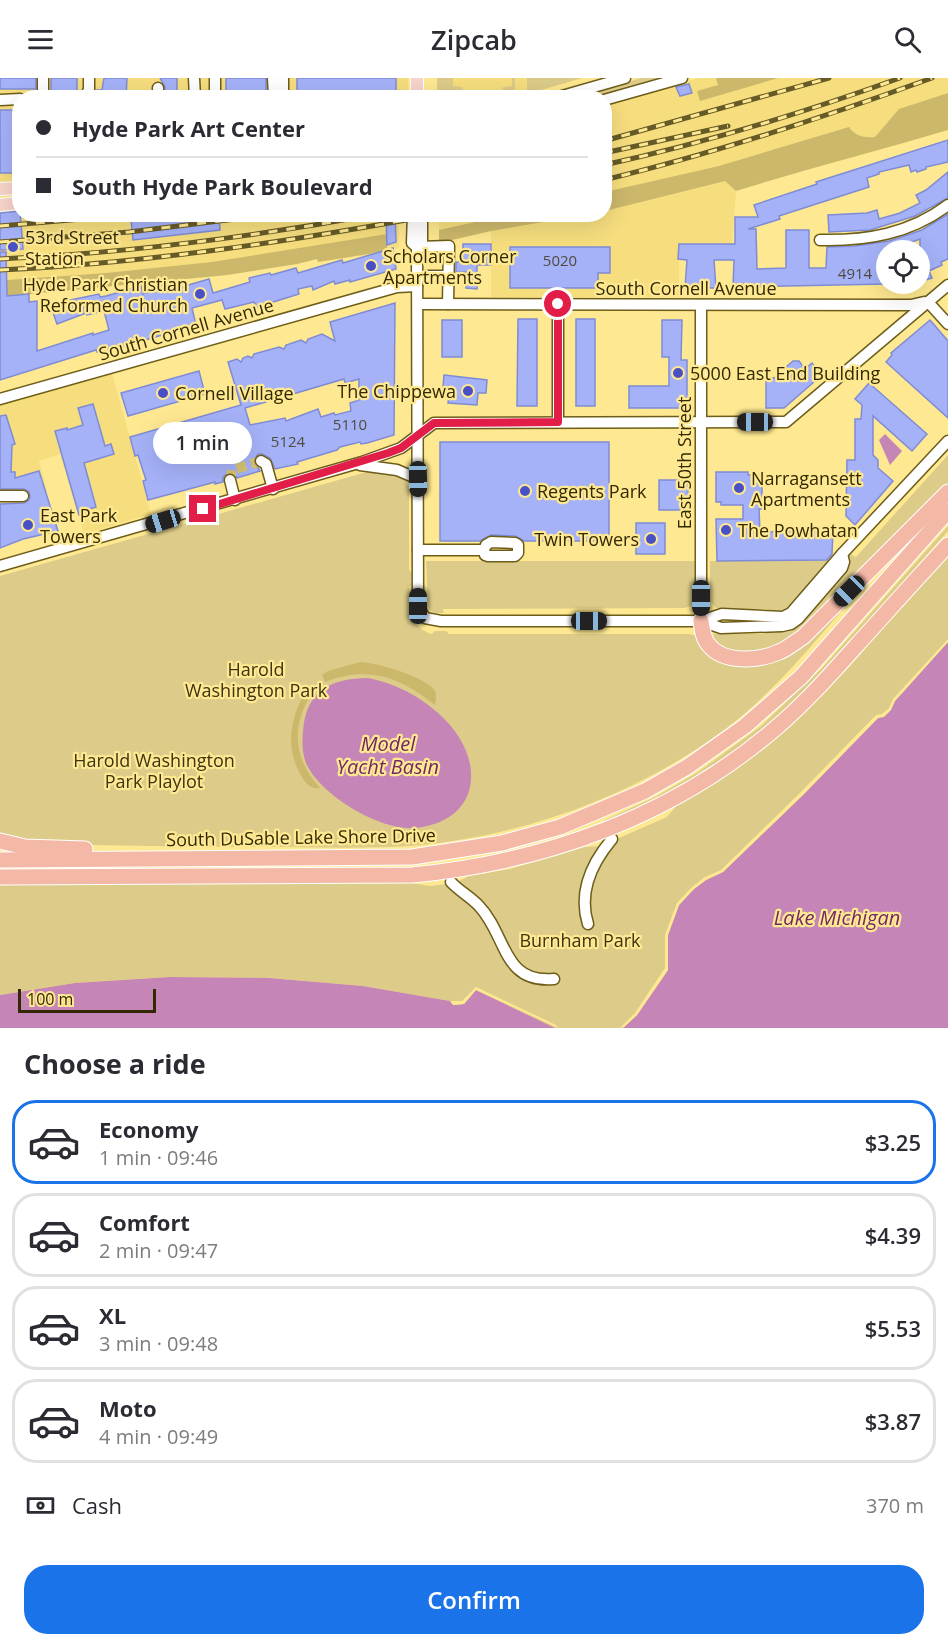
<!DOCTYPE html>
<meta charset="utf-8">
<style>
:root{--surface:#fff;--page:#f2f2f3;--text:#2b2b33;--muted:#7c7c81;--line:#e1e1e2;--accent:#1a73e8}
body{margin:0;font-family:"Open Sans",sans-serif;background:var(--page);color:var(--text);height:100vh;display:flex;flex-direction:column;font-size:22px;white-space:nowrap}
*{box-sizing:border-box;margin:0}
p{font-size:20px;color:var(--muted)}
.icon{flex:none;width:33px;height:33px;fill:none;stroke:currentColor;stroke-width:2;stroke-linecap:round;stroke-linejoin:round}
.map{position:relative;height:950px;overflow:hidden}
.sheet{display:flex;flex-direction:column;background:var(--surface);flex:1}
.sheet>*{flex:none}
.hud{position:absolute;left:12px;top:12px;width:600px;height:132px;border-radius:24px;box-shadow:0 6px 24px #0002;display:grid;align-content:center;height:132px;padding:0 24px;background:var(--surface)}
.fabs{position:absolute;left:876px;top:162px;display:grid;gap:12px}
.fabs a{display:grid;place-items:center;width:54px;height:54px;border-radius:50%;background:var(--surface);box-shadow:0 6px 24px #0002;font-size:30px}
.scale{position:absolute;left:18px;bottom:15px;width:138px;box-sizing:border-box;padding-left:6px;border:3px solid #322903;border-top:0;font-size:16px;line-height:21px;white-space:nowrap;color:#322903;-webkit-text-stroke:4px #fee891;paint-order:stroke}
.end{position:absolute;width:27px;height:27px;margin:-14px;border:8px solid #e11d48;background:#fff;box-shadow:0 0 0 3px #fff}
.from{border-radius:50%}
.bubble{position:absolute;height:42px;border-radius:21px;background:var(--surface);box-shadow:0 6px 24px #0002;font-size:20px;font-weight:600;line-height:42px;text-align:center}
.car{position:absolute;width:18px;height:36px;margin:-18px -9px;border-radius:8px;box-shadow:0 0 4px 2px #0007;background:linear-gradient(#222 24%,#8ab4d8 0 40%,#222 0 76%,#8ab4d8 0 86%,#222 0)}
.hud b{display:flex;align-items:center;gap:21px;height:57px;font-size:22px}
.hud b+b{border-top:2px solid var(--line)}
.hud i{width:15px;height:15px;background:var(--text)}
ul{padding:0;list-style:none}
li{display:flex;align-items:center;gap:18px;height:84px;margin:0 12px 9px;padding:0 12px;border:3px solid var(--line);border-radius:24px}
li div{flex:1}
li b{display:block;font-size:22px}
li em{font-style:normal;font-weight:600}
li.on{border-color:var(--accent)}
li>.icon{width:54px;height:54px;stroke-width:1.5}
h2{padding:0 24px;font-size:27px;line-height:72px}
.pay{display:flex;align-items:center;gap:15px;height:66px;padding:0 24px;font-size:22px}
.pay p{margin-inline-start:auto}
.action{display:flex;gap:12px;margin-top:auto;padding:12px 24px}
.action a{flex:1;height:69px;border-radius:24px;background:var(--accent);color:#fff;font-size:24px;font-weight:600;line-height:69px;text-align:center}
header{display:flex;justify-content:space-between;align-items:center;height:78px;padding:0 24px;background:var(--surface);font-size:27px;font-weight:600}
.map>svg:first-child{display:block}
.built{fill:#f6de7e}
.green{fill:#ddcc89}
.forest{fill:#ccb86b}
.water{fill:#c585b6}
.pier{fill:#fee891}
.building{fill:#a5b2f8;stroke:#7f8cd5;stroke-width:1.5;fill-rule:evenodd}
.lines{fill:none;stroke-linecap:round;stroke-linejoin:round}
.minor-tunnel{stroke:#d5c275;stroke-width:10;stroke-dasharray:10 5;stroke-linecap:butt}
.minor-casing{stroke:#6d5d18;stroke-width:13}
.major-casing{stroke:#fff;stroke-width:14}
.highway-casing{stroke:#fff;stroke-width:17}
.minor{stroke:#fff;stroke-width:10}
.major{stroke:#f8d4ca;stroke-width:12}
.highway{stroke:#f4b8a7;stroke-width:15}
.rail-casing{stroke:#665a27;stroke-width:5}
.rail{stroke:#fee891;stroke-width:3;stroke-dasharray:9;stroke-linecap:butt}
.route{stroke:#e11d48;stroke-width:8}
.poi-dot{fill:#494fc4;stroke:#fee891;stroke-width:2}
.labels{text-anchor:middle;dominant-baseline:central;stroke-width:4.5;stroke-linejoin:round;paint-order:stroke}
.number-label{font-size:15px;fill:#4f4b40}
.poi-label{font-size:18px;fill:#322903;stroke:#fee891;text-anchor:start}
.street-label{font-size:18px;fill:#322903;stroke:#fee891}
.park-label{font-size:18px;fill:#3d3412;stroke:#fee891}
.water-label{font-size:20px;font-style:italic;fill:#732866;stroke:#fee891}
</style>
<header><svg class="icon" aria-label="menu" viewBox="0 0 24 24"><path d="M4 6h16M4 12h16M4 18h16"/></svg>Zipcab<svg class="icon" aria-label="search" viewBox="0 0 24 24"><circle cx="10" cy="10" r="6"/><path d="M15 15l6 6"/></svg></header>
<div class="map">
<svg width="948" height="950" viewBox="0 0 948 950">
<rect width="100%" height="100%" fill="#fee891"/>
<!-- built -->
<g class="built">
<polygon points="0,0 188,0 189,7 201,7 201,0 408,0 408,19 20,20 19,105 0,105"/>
<polygon points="437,0 582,0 516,20 437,19"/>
<polygon points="699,0 948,0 948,52 851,80 796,94 736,113 732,166 679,166 679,219 491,219 491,153 439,165 439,137 604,136 604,38 609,36 606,26"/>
<polygon points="19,132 20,136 399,137 399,170 376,176 318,184 317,181 297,186 227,197 0,219 0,133"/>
<polygon points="112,295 151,436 84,456 60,376 39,383 47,413 27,418 0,418 0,328"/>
</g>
<!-- green -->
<g class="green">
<polygon points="437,0 453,0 453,8 462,9 464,17 501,17 503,9 512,8 512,0 515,0 515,19 437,19"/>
<polygon points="527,0 582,0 527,16"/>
<polygon points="641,0 664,0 596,19 573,20"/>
<polygon points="948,377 948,407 802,552 784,566 749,575 726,571 718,566 710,558 711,556 764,556 773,552 845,489 849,475 856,479"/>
<path d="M370 393C387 395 403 392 409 411V492L412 495V507L409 509C410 529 410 550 432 556L435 553H446L449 556H689L697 558 703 567 761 584 877 492C825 550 778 615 713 660 624 722 518 759 410 768 361 771 311 769 261 769 180 769 98 767 17 766L0 760V498Z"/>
<path d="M948 448V453C917 488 886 523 854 558 834 581 815 604 793 625 738 674 675 718 606 744L605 742 657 718 698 694 761 648 822 590Z"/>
<polygon points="948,477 948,564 668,892 640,932 623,950 555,950 476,912 464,926 453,927 450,923 363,908 269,900 170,899 75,905 0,917 0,806 411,805 430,808 455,805 469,798 510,791 584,769 601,768 667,739 677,727 731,694 792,646 849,589"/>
<polygon points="834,482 785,535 771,535 766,531 722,531 716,530 710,523 710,483"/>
<polygon points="426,483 695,483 695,521 691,528 684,530 443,531 444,535 434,535 428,529"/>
</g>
<!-- forest -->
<g class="forest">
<polygon points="716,0 778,0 700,23 697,13 718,7"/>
<path d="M948 15V52C877 73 806 91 736 113L725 103 605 133V114L719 88 849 49C855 58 864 60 875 59L899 31Z"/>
<polygon points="507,137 583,137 491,153 439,165 439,152"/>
<polygon points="387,156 387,173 318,184 317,181 297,186 227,197 0,219 0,206 7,206 7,202 106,195 212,184"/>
<path d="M360 584C375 584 427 599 435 613 437 617 436 622 435 627 400 599 368 587 325 604L322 597 328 593Z"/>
<path d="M307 611 310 618C291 651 294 681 320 710 311 711 306 706 302 699 284 670 290 639 307 611Z"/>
</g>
<!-- water -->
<g class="water">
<polygon points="885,356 902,373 890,387 879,362"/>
<path d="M948 564V950H623L637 937 668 892V857L679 827 694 811 706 802 723 794 803 717 878 640C888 638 891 631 895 623Z"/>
<path d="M368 600C399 606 429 623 450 647 486 689 477 744 415 750 380 753 320 717 306 685 302 675 302 664 303 653 306 613 331 600 368 600Z"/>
<polygon points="170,899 269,900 363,908 450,923 454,927 464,926 476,912 555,950 0,950 0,917 75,905"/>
</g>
<!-- pier -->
<g class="pier">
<polygon points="948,561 948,564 895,623 891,632 884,639 878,640 803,717 723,794 706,802 694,811 679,827 668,857 668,892 637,937 624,949 620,950 635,935 665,890 665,857 677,825 692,809 705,799 721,792 801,714 876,637 882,636 889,630 893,621"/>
<polygon points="476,909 556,947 558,950 476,912 464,926 453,927 450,923 462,923"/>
</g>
<!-- building -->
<g class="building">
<rect x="0" y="0" width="36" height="11"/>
<rect x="51" y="0" width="26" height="13"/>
<polygon points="104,0 127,0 126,20 97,20 97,12 102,12"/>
<polygon points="160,0 177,0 177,20 165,20 165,9"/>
<polygon points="226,0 266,0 266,15 246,17 226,15"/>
<rect x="297" y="0" width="99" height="20"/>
<polygon points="689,6 692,15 680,18 676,9"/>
<rect x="0" y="32" width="20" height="63"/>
<polygon points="948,62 948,84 926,89 926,91 917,94 916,92 911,94 909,87 879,94 879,96 867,100 869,109 779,138 780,141 748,151 756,151 757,191 786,190 786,152 809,152 809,190 826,190 827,169 855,168 889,163 922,152 948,136 948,181 941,184 942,187 929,193 932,200 922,203 920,196 920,161 883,174 886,206 733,209 734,182 714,182 716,210 685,210 687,182 678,181 679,166 735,166 735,139 758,139 754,127 817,106 816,104"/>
<polygon points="948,94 948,120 915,138 870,152 829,154 828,137 867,135 877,132 879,141 900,135 920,125 916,117 926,112"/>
<polygon points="20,133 23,171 0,172 0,135"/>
<polygon points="172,136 219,136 220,152 133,162 131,141"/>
<polygon points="386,136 395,136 396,164 387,167"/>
<polygon points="463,166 491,166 491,187 477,187 477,211 466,210 466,194 456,194 456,184 463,184"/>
<polygon points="510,169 610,169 610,195 598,195 598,210 510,210"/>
<polygon points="393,170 396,191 350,204 350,202 335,206 334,203 313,212 312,208 298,211 299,216 257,229 254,224 225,231 222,222 192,230 196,247 115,271 114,269 97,274 96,272 0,302 0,174 6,174 7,218 29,216 29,224 37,223 37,273 93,255 93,257 109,252 104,233 87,237 86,235 57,246 51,229 66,225 65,223 99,216 100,219 106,218 141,208 143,216 159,210 158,208 168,205 169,208 177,205 178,210 209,201 213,215 250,204 249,200 270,195 271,197 296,190 298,195 342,182 343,185"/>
<path d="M395 225 394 357 367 365 361 366 360 364 340 369 337 372 297 384 298 386 275 391 270 380 262 376H258L254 383 260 393 237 400 233 395H228L223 399V404L215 406V404L148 422 143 403 146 402 138 377 135 378 130 359 241 327 228 284 237 281 241 284 243 280 248 278 252 280 254 276 279 269 284 271 286 267 301 262 306 265 308 261 322 256 335 263 330 244ZM344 301 345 305 359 301V322L350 325 351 333 335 337 334 335 321 339 318 331 286 343 285 340 250 347 245 330Z"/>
<polygon points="518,241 537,241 537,328 517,328"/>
<rect x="576" y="241" width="19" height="87"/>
<rect x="442" y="242" width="20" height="37"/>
<polygon points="662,242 682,242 681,282 687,282 687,330 629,330 629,308 669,308 669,279 662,279"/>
<polygon points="930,242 948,263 948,340 886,284 892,277 891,275"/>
<polygon points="793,283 799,283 805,291 812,285 822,297 784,330 766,330 766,303 768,303 768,300 793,299 785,290"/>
<polygon points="199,293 205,316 128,338 121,315"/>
<polygon points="444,297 487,302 486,315 478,315 477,327 448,325 450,312 443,310"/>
<polygon points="869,305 927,356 912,373 873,338 873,377 878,382 878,390 893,403 855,447 846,438 847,382 855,382 855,341 861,341 862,327 855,321"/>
<polygon points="93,326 105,368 111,366 114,376 84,385 96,429 89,431 90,434 79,437 55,353 67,350 67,352 83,347 78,330"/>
<polygon points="6,337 15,366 12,367 11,394 15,394 15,400 39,393 58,453 23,461 0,470 0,426 24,425 29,422 30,419 29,414 24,411 0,411 0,338"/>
<polygon points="440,364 609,364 609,463 524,463 515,458 491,457 480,463 440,463"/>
<polygon points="716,394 748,394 748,397 762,397 762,431 759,431 760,454 833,452 832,476 827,482 717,483 716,441 743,441 743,427 721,427 721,424 716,424"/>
<rect x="659" y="402" width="29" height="30"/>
<rect x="636" y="445" width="29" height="31"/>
</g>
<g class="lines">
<!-- minor-tunnel -->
<polyline class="minor-tunnel" points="230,402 232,392 261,383"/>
<defs>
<g id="minor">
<polyline points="43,0 43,20"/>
<polyline points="194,0 195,20"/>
<polyline points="215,0 215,20"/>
<polyline points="273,0 274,20"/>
<polyline points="283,18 283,0"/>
<polyline points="84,20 89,12 89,0"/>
<polyline points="158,20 158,10"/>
<polyline points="555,20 625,0"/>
<polyline points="0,22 20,21"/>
<polyline points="604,22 682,0"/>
<polyline points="413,136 412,165 417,169"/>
<polyline points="422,136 422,165 417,169 418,528 425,540 441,543 701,543 721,550 782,548 791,546 798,541 842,490 844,484 842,476"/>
<path d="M820 162C866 163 910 156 948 127"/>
<polyline points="417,169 449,168 448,226"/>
<polyline points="417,198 449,198"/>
<polyline points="928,224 948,246"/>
<polyline points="418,226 911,227 924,224"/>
<polyline points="701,227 701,543"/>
<polyline points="0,321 397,209 417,208"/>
<polyline points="558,344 558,226"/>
<polyline points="261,383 266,386 273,411"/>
<polyline points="360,387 397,392 418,401"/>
<polyline points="230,402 235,422"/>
<polyline points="0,418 23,418"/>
<polyline points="418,472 484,472 485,477 488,478 515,478 518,475 518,467 515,465 491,464 486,467 484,472"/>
<polyline points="0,488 362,384 401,370 434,345 786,344 948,207"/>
<polyline points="701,543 722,536 783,539 791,535 842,476 948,363"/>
<path d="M451 804C459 813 471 819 479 828 507 857 502 906 554 901"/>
<path d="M588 846C578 814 591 786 612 761"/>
</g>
<g id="major">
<polyline points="417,20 417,0"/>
<polyline points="0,111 20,110"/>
<polyline points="0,127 20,125"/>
</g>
<g id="highway">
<path d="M701 543C702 551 703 560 708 566 723 586 758 583 779 574 787 571 795 564 803 559L948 414"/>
<polyline points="0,763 25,769 85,771"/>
<polyline points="0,782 412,779 502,765 560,749 645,713 687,689 745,648 801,599 948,433"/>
<path d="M0 799 412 797C546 784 674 738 777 649 806 624 831 596 856 568 887 534 917 500 948 467"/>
</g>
</defs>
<!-- minor casing -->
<use href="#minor" class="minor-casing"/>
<!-- major casing -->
<use href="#major" class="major-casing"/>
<!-- highway casing -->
<use href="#highway" class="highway-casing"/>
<!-- minor -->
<use href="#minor" class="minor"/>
<!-- major -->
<use href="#major" class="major"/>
<!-- highway -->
<use href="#highway" class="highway"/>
<defs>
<g id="rail">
<polyline points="604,63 829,0"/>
<polyline points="604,75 728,48"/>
<path d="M604 87C705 65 803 35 900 0"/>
<path d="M604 102C716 75 825 39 932 0"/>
<polyline points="0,148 140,136"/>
<polyline points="0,164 129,154 277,136"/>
<path d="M0 181C127 175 253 159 377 136"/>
<path d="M0 192C148 185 293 163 439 136"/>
</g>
</defs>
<!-- rail casing -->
<use href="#rail" class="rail-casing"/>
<!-- rail -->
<use href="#rail" class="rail"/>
</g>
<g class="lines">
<!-- route -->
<polyline class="route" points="203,431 388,375 401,370 434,345 558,344 558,226"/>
</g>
<!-- markers -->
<g class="poi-dot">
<circle cx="13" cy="169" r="6"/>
<circle cx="371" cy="188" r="6"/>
<circle cx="200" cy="216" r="6"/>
<circle cx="678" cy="295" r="6"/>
<circle cx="468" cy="313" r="6"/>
<circle cx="163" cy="315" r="6"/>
<circle cx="739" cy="410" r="6"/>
<circle cx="525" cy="413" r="6"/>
<circle cx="28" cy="447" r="6"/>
<circle cx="726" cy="452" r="6"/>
<circle cx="651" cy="461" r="6"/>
</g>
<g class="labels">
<!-- number labels -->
<g class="number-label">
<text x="560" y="182">5020</text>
<text x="855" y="195">4914</text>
<text x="350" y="346">5110</text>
<text x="288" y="363">5124</text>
</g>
<!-- poi labels -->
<g class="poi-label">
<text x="25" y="159">53rd Street<tspan x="25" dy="21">Station</tspan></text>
<text x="383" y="178">Scholars Corner<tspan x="383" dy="21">Apartments</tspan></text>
<text x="188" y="206" text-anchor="end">Hyde Park Christian<tspan x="188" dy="21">Reformed Church</tspan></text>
<text x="690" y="295">5000 East End Building</text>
<text x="456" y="313" text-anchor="end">The Chippewa</text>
<text x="175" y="315">Cornell Village</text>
<text x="751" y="400">Narragansett<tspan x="751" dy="21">Apartments</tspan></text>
<text x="537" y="413">Regents Park</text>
<text x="40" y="437">East Park<tspan x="40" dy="21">Towers</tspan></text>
<text x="738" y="452">The Powhatan</text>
<text x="639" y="461" text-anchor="end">Twin Towers</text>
</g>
<!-- street labels -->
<g class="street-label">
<text x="686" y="210">South Cornell Avenue</text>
<text transform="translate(186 251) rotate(-16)">South Cornell Avenue</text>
<text transform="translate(684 385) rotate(-90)">East 50th Street</text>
<text transform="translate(301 759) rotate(-1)">South DuSable Lake Shore Drive</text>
</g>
<!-- park labels -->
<g class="park-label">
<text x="256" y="591">Harold<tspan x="256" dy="21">Washington Park</tspan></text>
<text x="154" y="682">Harold Washington<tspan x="154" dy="21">Park Playlot</tspan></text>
<text x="580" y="862">Burnham Park</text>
</g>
<!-- water labels -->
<g class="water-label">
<text x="388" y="665">Model<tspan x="388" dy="23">Yacht Basin</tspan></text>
<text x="837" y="839">Lake Michigan</text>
</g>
</g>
</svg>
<div class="fabs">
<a><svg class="icon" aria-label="locate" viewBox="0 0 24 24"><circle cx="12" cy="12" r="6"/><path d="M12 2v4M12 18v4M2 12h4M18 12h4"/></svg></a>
</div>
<div class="scale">100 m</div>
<i class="end from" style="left:558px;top:226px"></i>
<i class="end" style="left:203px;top:431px"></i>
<div class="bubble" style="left:153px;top:344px;width:99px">1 min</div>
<i class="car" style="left:755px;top:344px;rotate:270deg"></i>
<i class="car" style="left:418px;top:401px;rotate:179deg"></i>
<i class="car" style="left:163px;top:443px;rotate:253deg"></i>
<i class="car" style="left:849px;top:513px;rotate:225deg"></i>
<i class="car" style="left:701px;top:520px;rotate:180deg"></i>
<i class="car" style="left:418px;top:528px;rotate:0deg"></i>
<i class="car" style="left:589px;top:543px;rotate:90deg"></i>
<div class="hud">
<b><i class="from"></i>Hyde Park Art Center</b>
<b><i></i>South Hyde Park Boulevard</b>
</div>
</div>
<section class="sheet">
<h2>Choose a ride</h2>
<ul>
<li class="on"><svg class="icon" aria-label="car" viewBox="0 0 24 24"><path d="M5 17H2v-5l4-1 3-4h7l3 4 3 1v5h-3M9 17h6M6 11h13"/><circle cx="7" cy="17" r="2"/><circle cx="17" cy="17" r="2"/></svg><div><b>Economy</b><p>1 min · 09:46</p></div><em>$3.25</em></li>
<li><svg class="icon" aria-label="car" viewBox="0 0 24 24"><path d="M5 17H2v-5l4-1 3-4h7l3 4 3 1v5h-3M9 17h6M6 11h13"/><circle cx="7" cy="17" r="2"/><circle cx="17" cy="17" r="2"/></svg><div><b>Comfort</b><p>2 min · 09:47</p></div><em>$4.39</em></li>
<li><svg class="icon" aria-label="car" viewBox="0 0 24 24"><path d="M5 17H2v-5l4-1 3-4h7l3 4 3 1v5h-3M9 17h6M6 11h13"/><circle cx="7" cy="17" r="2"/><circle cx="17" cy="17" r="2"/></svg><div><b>XL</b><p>3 min · 09:48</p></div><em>$5.53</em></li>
<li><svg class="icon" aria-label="car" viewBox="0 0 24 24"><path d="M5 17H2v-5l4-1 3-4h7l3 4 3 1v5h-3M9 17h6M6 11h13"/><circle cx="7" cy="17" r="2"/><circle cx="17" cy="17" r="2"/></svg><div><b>Moto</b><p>4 min · 09:49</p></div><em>$3.87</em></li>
</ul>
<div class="pay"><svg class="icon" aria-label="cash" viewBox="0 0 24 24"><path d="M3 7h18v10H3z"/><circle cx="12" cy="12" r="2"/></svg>Cash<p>370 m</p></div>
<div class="action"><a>Confirm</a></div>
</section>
